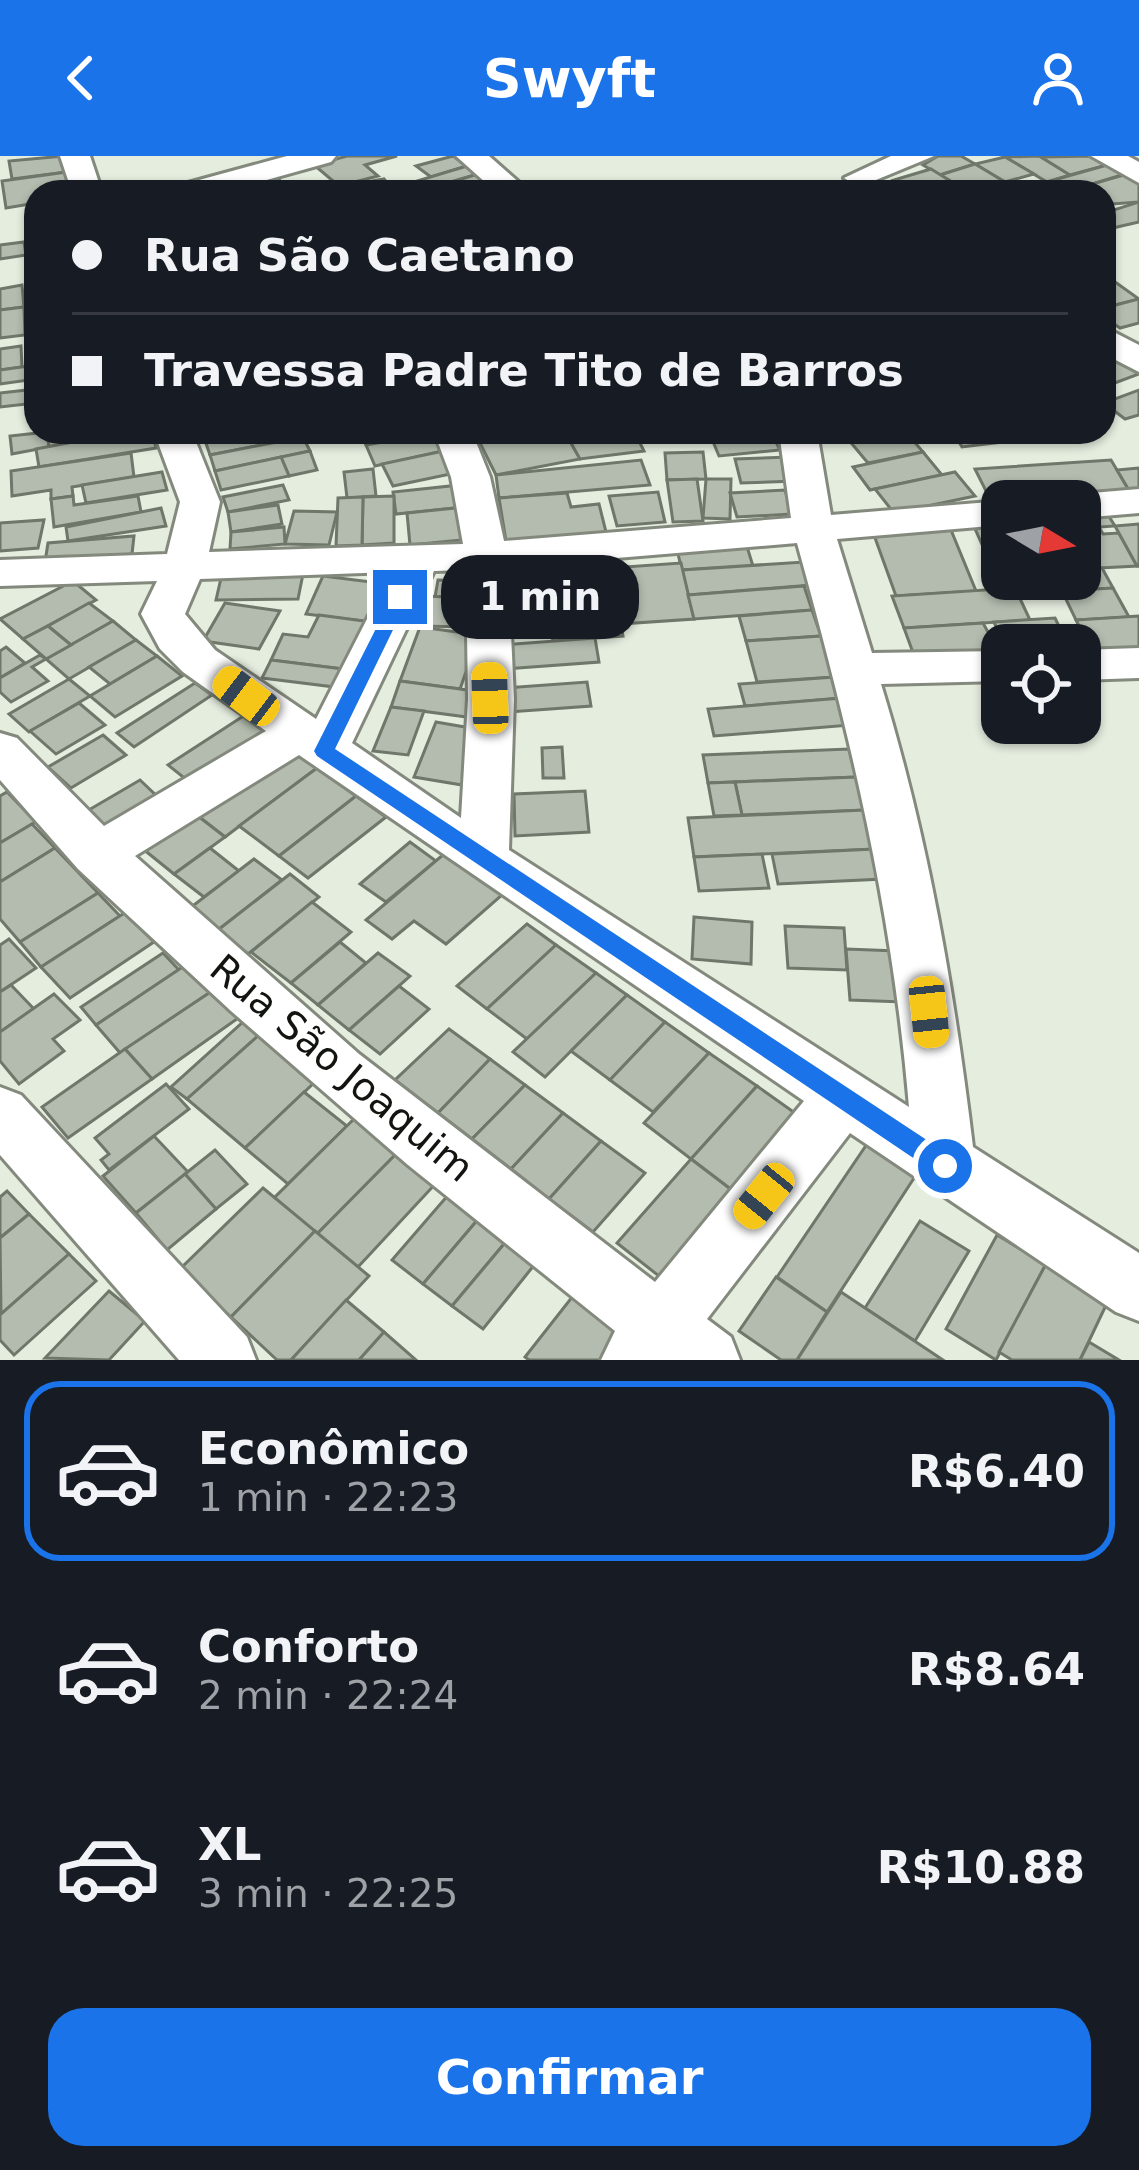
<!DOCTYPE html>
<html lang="pt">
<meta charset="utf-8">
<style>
:root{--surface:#171b24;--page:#20242c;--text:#f1f3f6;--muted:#9ea1a6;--line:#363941;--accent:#1a73e8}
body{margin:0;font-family:"DejaVu Sans",sans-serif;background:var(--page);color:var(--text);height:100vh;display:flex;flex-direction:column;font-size:45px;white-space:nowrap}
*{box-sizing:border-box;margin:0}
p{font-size:39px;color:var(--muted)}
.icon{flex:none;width:66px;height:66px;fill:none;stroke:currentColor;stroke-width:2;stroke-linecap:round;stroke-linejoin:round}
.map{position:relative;height:1204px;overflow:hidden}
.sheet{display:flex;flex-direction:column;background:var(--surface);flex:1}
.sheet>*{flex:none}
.banner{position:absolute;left:24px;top:24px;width:1092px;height:264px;border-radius:36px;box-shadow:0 3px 9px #0004;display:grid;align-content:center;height:264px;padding:0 48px;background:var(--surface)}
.needle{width:78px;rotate:100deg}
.fabs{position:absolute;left:981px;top:324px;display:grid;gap:24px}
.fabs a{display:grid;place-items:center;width:120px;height:120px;border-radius:24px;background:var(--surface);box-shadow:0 3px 9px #0004;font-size:60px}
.end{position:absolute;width:54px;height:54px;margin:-27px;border:15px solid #1a73e8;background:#fff;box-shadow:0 0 0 6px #fff}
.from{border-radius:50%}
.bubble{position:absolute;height:84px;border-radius:36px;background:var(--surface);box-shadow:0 3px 9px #0004;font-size:39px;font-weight:800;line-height:84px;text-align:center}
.car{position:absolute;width:36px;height:72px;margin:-36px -18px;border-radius:15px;box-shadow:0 0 9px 3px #0007;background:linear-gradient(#f5c518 24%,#345 0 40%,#f5c518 0 76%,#345 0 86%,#f5c518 0)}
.banner b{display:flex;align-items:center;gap:42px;height:114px;font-size:45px}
.banner b+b{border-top:3px solid var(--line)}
.banner i{width:30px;height:30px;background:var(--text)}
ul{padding:21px 0 0;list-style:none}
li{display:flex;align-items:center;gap:36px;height:180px;margin:0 24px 18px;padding:0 24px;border:6px solid transparent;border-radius:36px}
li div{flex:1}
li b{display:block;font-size:45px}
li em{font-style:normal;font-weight:800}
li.on{border-color:var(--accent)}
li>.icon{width:108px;height:108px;stroke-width:1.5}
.primary-button{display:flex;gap:24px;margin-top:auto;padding:24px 48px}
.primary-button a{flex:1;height:138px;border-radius:36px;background:var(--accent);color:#fff;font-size:48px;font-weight:800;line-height:138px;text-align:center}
header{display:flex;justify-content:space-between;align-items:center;height:156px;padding:0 48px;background:var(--accent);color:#fff;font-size:54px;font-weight:800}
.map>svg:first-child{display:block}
.building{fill:#b4bcaf;stroke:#6f766a;stroke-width:3}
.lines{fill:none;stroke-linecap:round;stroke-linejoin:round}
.minor-casing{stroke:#838a7d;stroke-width:6}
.minor{fill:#fff;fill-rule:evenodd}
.route{fill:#1a73e8}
.labels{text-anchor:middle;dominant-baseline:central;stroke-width:10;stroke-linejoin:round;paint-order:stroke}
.street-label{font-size:39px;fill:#121410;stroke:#fff}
</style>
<header><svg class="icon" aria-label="back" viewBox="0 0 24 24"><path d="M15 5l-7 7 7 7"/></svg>Swyft<svg class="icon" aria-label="person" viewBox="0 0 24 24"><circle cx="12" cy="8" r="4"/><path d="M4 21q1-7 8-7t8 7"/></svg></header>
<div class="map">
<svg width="1139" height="1204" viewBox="0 0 1139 1204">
<rect width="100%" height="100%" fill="#e5eddf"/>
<!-- building -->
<g class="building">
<polygon points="64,0 67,16 12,23 9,5"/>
<polygon points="347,0 397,0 365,9 378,20 339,30 314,9"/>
<polygon points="453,0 467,10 431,21 416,10"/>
<polygon points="938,0 961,0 975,8 940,19 923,9"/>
<polygon points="1039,0 1041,1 1070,19 1047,26 1005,1"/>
<polygon points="1091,0 1107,9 1070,19 1041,1"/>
<polygon points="1005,1 1034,18 1005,26 975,8"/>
<polygon points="975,8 1005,26 969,36 940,19"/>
<polygon points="1107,9 1125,18 1066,36 1047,26"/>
<polygon points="467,10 478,18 417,36 407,28"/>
<polygon points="931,13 952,26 913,36 894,24"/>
<polygon points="67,16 72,36 36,36 36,47 6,52 2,25"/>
<polygon points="478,18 499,32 442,36 435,31"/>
<polygon points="1127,18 1139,24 1139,46 1112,48 1104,36 1082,31"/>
<polygon points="277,19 283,31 220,36"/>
<polygon points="384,23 391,31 407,28 417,36 334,32"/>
<polygon points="1139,46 1139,66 1104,74 1104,57"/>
<polygon points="24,86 26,99 0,103 0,89"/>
<polygon points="1104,118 1139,143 1104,152"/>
<polygon points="22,129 24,151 0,154 0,133"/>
<polygon points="1139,143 1139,167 1120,172 1104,161 1104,152"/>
<polygon points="24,151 25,179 0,182 0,154"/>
<polygon points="21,190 22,211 0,214 0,193"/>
<polygon points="1119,205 1139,218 1104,231 1104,210"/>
<polygon points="36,209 36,223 0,228 0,214"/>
<polygon points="36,233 36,247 0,251 0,237"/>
<polygon points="1139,234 1139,259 1125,263 1104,247"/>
<polygon points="47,276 49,291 12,298 10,280"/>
<polygon points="47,276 126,276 49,291"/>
<polygon points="126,276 152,276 156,292 39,311 36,293"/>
<polygon points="202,276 284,276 287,284 210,299"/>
<polygon points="360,276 428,276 366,289"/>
<polygon points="438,276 448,294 375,310 366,289"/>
<polygon points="475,276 540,276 480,287"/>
<polygon points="540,276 565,276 580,303 496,319 480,287"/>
<polygon points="709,276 771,276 780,294 719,300"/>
<polygon points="876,276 906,276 923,296 868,307 847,282"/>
<polygon points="953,276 1084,276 962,291"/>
<polygon points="636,279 644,295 580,303 571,287"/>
<polygon points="303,281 310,295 215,315 210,299"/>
<polygon points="448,294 460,316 393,330 382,308"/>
<polygon points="310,295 317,314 289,320 281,301"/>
<polygon points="703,296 706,323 667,324 665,297"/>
<polygon points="923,296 942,319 870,334 853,311"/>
<polygon points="131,297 134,321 72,331 73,340 51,343 51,334 12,340 11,315"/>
<polygon points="281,301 289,320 221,334 215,315"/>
<polygon points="789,301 796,325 741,327 735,303"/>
<polygon points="641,304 650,329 499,342 496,319"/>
<polygon points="1111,304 1130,336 991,345 975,313"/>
<polygon points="1139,312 1139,335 1130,336 1117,314"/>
<polygon points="373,313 376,340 347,342 344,316"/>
<polygon points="162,316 167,334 86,347 82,329"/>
<polygon points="955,316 975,340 894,357 875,333"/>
<polygon points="697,323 703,365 673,366 667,324"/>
<polygon points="706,323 731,323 730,363 703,362"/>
<polygon points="283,329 289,344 228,356 223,341"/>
<polygon points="460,329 465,351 396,358 393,336"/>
<polygon points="785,334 792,358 737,361 730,337"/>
<polygon points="658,336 665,366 617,370 609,340"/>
<polygon points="567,337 571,351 599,348 606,376 506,385 499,342"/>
<polygon points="73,340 74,349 138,340 141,356 54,371 51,343"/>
<polygon points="394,340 394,387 362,389 363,341"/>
<polygon points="363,341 362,389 336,390 338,342"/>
<polygon points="278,349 282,368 231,376 228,356"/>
<polygon points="465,351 472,383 410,389 407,357"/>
<polygon points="161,352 166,370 68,385 66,371"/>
<polygon points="294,355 337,356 329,389 285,388"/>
<polygon points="1108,359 1115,370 1099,371 1103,378 1119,377 1137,410 1080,413 1080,360"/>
<polygon points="44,364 38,392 0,395 0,367"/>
<polygon points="1002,364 1002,423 1031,423 1034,429 1001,431 972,366"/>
<polygon points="1139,368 1139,410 1137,410 1115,370"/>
<polygon points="284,371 285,388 230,393 231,376"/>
<polygon points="951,374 976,435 896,440 874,379"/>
<polygon points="134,380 132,398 45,406 48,387"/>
<polygon points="744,381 753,410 682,414 675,386"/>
<polygon points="804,406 812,429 688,439 682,414"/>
<polygon points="681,407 694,463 621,468 623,480 553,485 551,477 506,480 499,420"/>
<polygon points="1102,412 1113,432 1080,434 1074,423 1080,423 1080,413"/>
<polygon points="222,418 303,418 298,443 216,444"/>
<polygon points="323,420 395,429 379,467 306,458"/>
<polygon points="438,424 472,425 470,442 435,441"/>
<polygon points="73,425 96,444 23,483 0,463"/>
<polygon points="804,430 812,454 694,463 688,439"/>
<polygon points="1015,432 1030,464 904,472 892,440"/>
<polygon points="1113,432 1129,461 1076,464 1062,435"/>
<polygon points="418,440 482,442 478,471 413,470"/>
<polygon points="89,447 113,465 71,489 48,470"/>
<polygon points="225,447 280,455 259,493 203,485"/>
<polygon points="812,454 821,480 746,485 739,460"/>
<polygon points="319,459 379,467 359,515 271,504 283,478 308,481"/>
<polygon points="1139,460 1139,492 1092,496 1076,464"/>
<polygon points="1055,462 1068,489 1004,489 994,466"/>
<polygon points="113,465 136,484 69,523 46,503"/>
<polygon points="983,467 989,478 999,478 1002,496 915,502 904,472"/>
<polygon points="48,470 71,489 46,503 23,483"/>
<polygon points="420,471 479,479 460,533 400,525"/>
<polygon points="821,480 835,521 757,526 746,485"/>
<polygon points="595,482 599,506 504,513 501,489"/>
<polygon points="136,484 157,500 110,528 89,511"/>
<polygon points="6,491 25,507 0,522 0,495"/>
<polygon points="40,499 46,503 32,511 48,525 11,546 0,536 0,522"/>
<polygon points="157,500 182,520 115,561 90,540"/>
<polygon points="271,504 359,515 351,533 262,522"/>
<polygon points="835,521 842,542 745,550 739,528"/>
<polygon points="69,523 90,540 29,576 9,558"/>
<polygon points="400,525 475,535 467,561 391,551"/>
<polygon points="587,526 591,550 509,556 506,532"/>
<polygon points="195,527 212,539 134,591 117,577"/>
<polygon points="842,542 851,569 714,580 708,553"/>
<polygon points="79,547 105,569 56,598 30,575"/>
<polygon points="391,551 424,555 408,599 373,595"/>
<polygon points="248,557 274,575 193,629 168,609"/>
<polygon points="436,566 482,574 462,629 414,621"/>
<polygon points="103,579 126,599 71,632 48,611"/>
<polygon points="285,591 317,612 225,681 194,657"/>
<polygon points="562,591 564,622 543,622 542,592"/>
<polygon points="849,593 856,621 708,627 703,599"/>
<polygon points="317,612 356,640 279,700 239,670"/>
<polygon points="856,621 865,654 742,659 735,626"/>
<polygon points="140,624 162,645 108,677 87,655"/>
<polygon points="735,626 742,659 714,660 708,627"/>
<polygon points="585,635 589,676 515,680 514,638"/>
<polygon points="7,636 36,666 0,687 0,640"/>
<polygon points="356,640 386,661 308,722 279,700"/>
<polygon points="865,654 875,693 694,701 688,662"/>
<polygon points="194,657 225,681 174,718 143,693"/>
<polygon points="32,668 55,692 0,726 0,687"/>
<polygon points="410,686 436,705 386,746 360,728"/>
<polygon points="55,692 98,737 20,786 0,763 0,726"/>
<polygon points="210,692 239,715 204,741 174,718"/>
<polygon points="875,693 883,723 778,728 772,698"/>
<polygon points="444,698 502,739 446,788 414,765 392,783 366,764"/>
<polygon points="762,698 769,732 699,735 694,701"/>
<polygon points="254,703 282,724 218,774 190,752"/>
<polygon points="290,718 319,741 248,798 218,774"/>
<polygon points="98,737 120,760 41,811 20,786"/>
<polygon points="312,746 351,776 291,827 251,796"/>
<polygon points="126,756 154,786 70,842 41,811"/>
<polygon points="694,761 752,766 751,808 692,803"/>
<polygon points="527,768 556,789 487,853 457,830"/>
<polygon points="785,770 844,772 847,814 788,812"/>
<polygon points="9,783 36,812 0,836 0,789"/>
<polygon points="340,786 366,807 318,849 291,827"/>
<polygon points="556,789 596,817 527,883 487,853"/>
<polygon points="846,793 897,795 903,846 850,844"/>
<polygon points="163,797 179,814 96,869 81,851"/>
<polygon points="378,797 410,820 349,874 318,849"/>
<polygon points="190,806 215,833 121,898 96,869"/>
<polygon points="596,817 627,839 545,921 513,896"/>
<polygon points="11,829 34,853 0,876 0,836"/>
<polygon points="399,830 429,853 380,898 349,874"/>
<polygon points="215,833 241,860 152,923 125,893"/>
<polygon points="54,838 80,864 53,883 64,895 19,928 0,905 0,876"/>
<polygon points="627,839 665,866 610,924 571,895"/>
<polygon points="243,866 259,879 187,943 171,931"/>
<polygon points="665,866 709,897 653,956 610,924"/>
<polygon points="449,873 490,903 438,957 395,924"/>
<polygon points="259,879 317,924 245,992 187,943"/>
<polygon points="125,893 152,923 68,982 42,951"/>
<polygon points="709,897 757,930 691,1003 644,967"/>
<polygon points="490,903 525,929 472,983 438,957"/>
<polygon points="166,928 189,953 109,1014 101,1004 109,998 95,982"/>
<polygon points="525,929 563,957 511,1013 472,983"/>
<polygon points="757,930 802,962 737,1038 691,1003"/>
<polygon points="304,936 347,970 288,1028 245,992"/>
<polygon points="563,957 601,985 549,1043 511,1013"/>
<polygon points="358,959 401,993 317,1078 274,1042"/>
<polygon points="154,980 188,1016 136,1057 103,1020"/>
<polygon points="601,985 645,1017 593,1076 549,1043"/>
<polygon points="867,988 916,1019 827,1156 777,1121"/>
<polygon points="401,993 439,1024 358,1111 317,1078"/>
<polygon points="215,994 247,1028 216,1053 185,1018"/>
<polygon points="691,1003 737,1038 664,1124 617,1087"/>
<polygon points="185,1018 216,1053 167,1094 136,1057"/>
<polygon points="263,1032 315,1075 231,1161 179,1114"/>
<polygon points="7,1035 29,1058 0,1082 0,1041"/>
<polygon points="449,1038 480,1061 423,1128 392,1104"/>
<polygon points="29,1058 69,1098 1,1158 0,1082"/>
<polygon points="480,1061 509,1082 452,1150 423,1128"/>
<polygon points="920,1065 969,1095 915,1185 865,1152"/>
<polygon points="315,1075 369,1120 291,1204 277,1204 231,1161"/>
<polygon points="997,1079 1046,1108 996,1204 946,1173"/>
<polygon points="509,1082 539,1103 483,1173 452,1150"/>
<polygon points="69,1098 96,1125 14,1199 0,1184 0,1159"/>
<polygon points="1046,1108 1108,1145 1080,1204 1012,1204 999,1196"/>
<polygon points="776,1121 827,1156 797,1204 781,1204 739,1175"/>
<polygon points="580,1131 629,1167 602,1204 529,1204 525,1201"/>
<polygon points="109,1135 145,1165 109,1204 45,1202"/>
<polygon points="841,1136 943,1204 797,1204"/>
<polygon points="346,1144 384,1176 359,1204 291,1204"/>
<polygon points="384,1176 416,1204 359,1204"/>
<polygon points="1089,1186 1119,1204 1080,1204"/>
</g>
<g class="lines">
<defs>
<g id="minor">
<polygon points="60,0 90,0 102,36 72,36"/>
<polygon points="287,0 336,0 331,6 223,36 173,36 177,30"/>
<polygon points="456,0 489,0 530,36 496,36"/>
<polygon points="891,0 934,0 859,31 844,22"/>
<polygon points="1091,0 1128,0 1139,6 1139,27"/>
<polygon points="1104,171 1139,189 1139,216 1104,198"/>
<path d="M154 276H192L220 346 209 396 463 388 451 321 434 276H472L490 321 504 385 791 362 779 276H817L831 359 1002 345H1003L1002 369 837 383 872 497 1002 495V525L881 528C928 681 954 833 973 991L1139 1097V1165L1116 1156 850 977 707 1163 731 1181 740 1204H601L615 1175 408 1009 231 855 78 713 0 624V577L17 582 104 670 266 575 183 516 160 493 141 458 157 425 0 430V404L167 398 180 346ZM797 387C850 579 892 751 909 951L509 694 514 543 508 411ZM466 414 468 543 461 662 352 587 434 415ZM391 416 316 563 215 494 185 458 200 423ZM299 599 804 945 655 1126 359 898 135 700Z"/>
<polygon points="1139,333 1139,357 1080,362 1080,345 1063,345 1080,338"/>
<polygon points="1139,492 1139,522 1080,524 1080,494"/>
<polygon points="0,931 21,939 247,1181 256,1204 179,1204 0,999"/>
</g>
</defs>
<!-- minor casing -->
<use href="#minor" class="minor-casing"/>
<!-- minor -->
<use href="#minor" class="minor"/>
</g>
<!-- route -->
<polygon class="route" points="394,437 409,441 335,593 954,1002 954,1018 937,1018 317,600 314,595"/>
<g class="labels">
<!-- street labels -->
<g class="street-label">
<text transform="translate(342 912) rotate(40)">Rua São Joaquim</text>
</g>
</g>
</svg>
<div class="fabs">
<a><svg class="needle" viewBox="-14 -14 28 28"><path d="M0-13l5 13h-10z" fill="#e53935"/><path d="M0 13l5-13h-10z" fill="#9ea1a6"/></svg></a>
<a><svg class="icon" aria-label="locate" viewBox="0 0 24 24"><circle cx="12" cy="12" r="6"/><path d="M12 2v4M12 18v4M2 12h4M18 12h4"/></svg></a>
</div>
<i class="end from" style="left:945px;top:1010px"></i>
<i class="end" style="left:400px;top:441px"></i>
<div class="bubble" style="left:441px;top:399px;width:198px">1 min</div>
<i class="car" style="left:246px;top:540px;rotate:307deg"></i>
<i class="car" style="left:490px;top:542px;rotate:358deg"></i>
<i class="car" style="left:929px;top:856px;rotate:174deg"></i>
<i class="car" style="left:764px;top:1040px;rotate:219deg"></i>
<div class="banner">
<b><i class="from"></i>Rua São Caetano</b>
<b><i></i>Travessa Padre Tito de Barros</b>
</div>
</div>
<section class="sheet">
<ul>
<li class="on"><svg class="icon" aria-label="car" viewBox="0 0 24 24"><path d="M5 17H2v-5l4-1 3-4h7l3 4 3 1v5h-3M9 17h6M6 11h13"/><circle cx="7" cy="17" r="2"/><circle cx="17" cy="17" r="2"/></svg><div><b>Econômico</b><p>1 min · 22:23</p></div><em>R$6.40</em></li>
<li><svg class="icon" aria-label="car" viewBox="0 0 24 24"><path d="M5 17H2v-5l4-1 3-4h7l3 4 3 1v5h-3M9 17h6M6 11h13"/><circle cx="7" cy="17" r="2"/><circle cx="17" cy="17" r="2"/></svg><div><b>Conforto</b><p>2 min · 22:24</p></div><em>R$8.64</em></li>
<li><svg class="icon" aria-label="car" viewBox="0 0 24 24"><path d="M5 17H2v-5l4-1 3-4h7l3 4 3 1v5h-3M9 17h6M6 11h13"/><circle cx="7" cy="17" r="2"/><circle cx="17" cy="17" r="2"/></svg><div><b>XL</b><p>3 min · 22:25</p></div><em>R$10.88</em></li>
</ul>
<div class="primary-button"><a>Confirmar</a></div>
</section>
